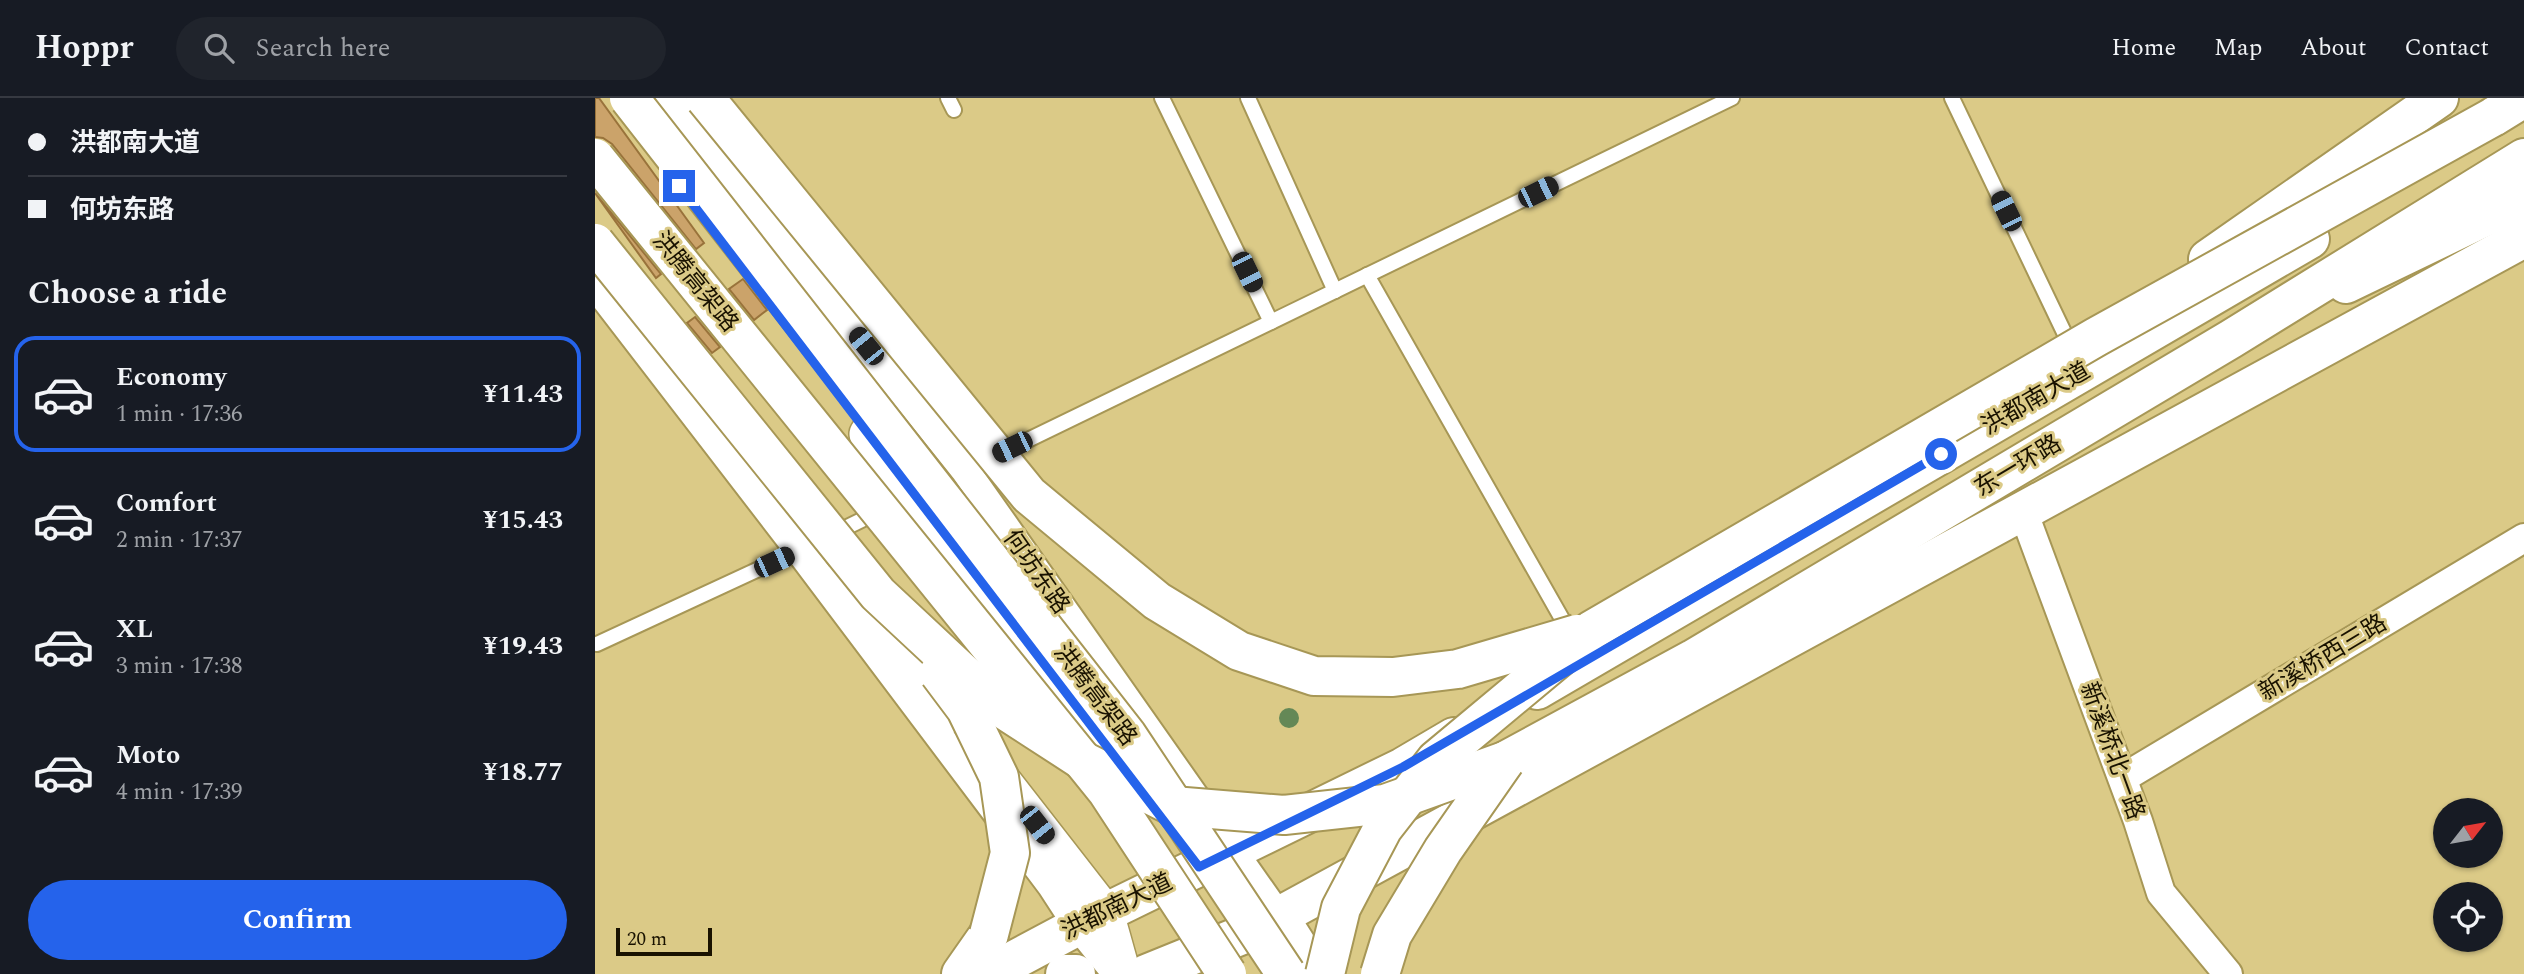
<!DOCTYPE html>
<meta charset="utf-8">
<style>
:root{--surface:#171b24;--page:#20242c;--text:#f1f3f6;--muted:#9ea1a6;--line:#363941;--accent:#2563eb}
body{margin:0;font-family:Spectral,"Noto Sans SC",serif;background:var(--page);color:var(--text);height:100vh;display:flex;flex-direction:column;font-size:26px;white-space:nowrap}
*{box-sizing:border-box;margin:0}
p{font-size:23px;color:var(--muted)}
.icon{flex:none;width:38px;height:38px;fill:none;stroke:currentColor;stroke-width:2;stroke-linecap:round;stroke-linejoin:round}
.map{position:relative;flex:1;overflow:hidden}
.drawer{display:flex;flex-direction:column;background:var(--surface);width:595px}
.drawer>*{flex:none}
.banner{display:grid;align-content:center;height:154px;padding:0 28px;background:var(--surface)}
.needle{width:46px;rotate:59deg}
.fabs{position:absolute;left:1838px;top:700px;display:grid;gap:14px}
.fabs a{display:grid;place-items:center;width:70px;height:70px;border-radius:50%;background:var(--surface);box-shadow:0 2px 5px #0004;font-size:35px}
.scale{position:absolute;left:21px;bottom:18px;width:96px;box-sizing:border-box;padding-left:7px;border:4px solid #191200;border-top:0;font-size:19px;line-height:24px;white-space:nowrap;color:#191200;-webkit-text-stroke:5px #dbca87;paint-order:stroke}
.end{position:absolute;width:32px;height:32px;margin:-16px;border:9px solid #2563eb;background:#fff;box-shadow:0 0 0 4px #fff}
.from{border-radius:50%}
.car{position:absolute;width:21px;height:42px;margin:-21px -10px;border-radius:9px;box-shadow:0 0 5px 2px #0007;background:linear-gradient(#222 24%,#8ab4d8 0 40%,#222 0 76%,#8ab4d8 0 86%,#222 0)}
.banner b{display:flex;align-items:center;gap:24px;height:66px;font-size:26px}
.banner b+b{border-top:2px solid var(--line)}
.banner i{width:18px;height:18px;background:var(--text)}
ul{padding:0;list-style:none}
li{display:flex;align-items:center;gap:21px;height:116px;margin:0 14px 10px;padding:0 14px;border:4px solid transparent;border-radius:21px}
li div{flex:1}
li b{display:block;font-size:26px}
li em{font-style:normal;font-weight:700}
li.current{border-color:var(--accent)}
li>.icon{width:63px;height:63px;stroke-width:1.5}
h2{padding:0 28px;font-size:32px;line-height:84px}
.cta{display:flex;gap:14px;margin-top:auto;padding:14px 28px}
.cta a{flex:1;height:80px;border-radius:42px;background:var(--accent);color:#fff;font-size:28px;font-weight:700;line-height:80px;text-align:center}
header{display:flex;align-items:center;gap:42px;box-sizing:border-box;height:98px;padding:0 35px;background:var(--surface);border-bottom:2px solid var(--line)}
header strong{font-size:33px}
nav{display:flex;gap:38px;margin-inline-start:auto;font-size:24px}
.search{width:490px;height:63px;background:var(--page);display:flex;align-items:center;gap:18px;box-sizing:border-box;padding:0 24px;border-radius:38px;color:var(--muted);font-size:26px}
main{display:flex;flex:1;min-height:0}
.map>svg:first-child{display:block}
.building{fill:#cba36a;stroke:#99733b;stroke-width:2}
.lines{fill:none;stroke-linecap:round;stroke-linejoin:round}
.service-casing{stroke:#a79756;stroke-width:18}
.minor-casing{stroke:#a79756;stroke-width:32}
.tertiary-casing{stroke:#a79756;stroke-width:40}
.secondary-casing{stroke:#a79756;stroke-width:42}
.primary-casing{stroke:#a79756;stroke-width:42}
.trunk-casing{stroke:#a79756;stroke-width:42}
.service{stroke:#fff;stroke-width:14}
.minor{stroke:#fff;stroke-width:28}
.tertiary{stroke:#fff;stroke-width:37}
.secondary{stroke:#fff;stroke-width:38}
.primary{stroke:#fff;stroke-width:38}
.trunk{stroke:#fff;stroke-width:38}
.trunk-bridge-casing{stroke:#a79756;stroke-width:42;stroke-linecap:butt}
.trunk-bridge{stroke:#fff;stroke-width:38}
.tree{fill:#648856}
.route{stroke:#2563eb;stroke-width:9}
.labels{text-anchor:middle;dominant-baseline:central;stroke-width:6;stroke-linejoin:round;paint-order:stroke}
.street-label{font-size:24px;fill:#191200;stroke:#dbca87}
</style>
<header>
<strong>Hoppr</strong>
<div class="search"><svg class="icon" aria-label="search" viewBox="0 0 24 24"><circle cx="10" cy="10" r="6"/><path d="M15 15l6 6"/></svg>Search here</div>
<nav><a>Home</a><a>Map</a><a>About</a><a>Contact</a></nav>
</header>
<main>
<section class="drawer">
<div class="banner">
<b><i class="from"></i>洪都南大道</b>
<b><i></i>何坊东路</b>
</div>
<h2>Choose a ride</h2>
<ul>
<li class="current"><svg class="icon" aria-label="car" viewBox="0 0 24 24"><path d="M5 17H2v-5l4-1 3-4h7l3 4 3 1v5h-3M9 17h6M6 11h13"/><circle cx="7" cy="17" r="2"/><circle cx="17" cy="17" r="2"/></svg><div><b>Economy</b><p>1 min · 17:36</p></div><em>¥11.43</em></li>
<li><svg class="icon" aria-label="car" viewBox="0 0 24 24"><path d="M5 17H2v-5l4-1 3-4h7l3 4 3 1v5h-3M9 17h6M6 11h13"/><circle cx="7" cy="17" r="2"/><circle cx="17" cy="17" r="2"/></svg><div><b>Comfort</b><p>2 min · 17:37</p></div><em>¥15.43</em></li>
<li><svg class="icon" aria-label="car" viewBox="0 0 24 24"><path d="M5 17H2v-5l4-1 3-4h7l3 4 3 1v5h-3M9 17h6M6 11h13"/><circle cx="7" cy="17" r="2"/><circle cx="17" cy="17" r="2"/></svg><div><b>XL</b><p>3 min · 17:38</p></div><em>¥19.43</em></li>
<li><svg class="icon" aria-label="car" viewBox="0 0 24 24"><path d="M5 17H2v-5l4-1 3-4h7l3 4 3 1v5h-3M9 17h6M6 11h13"/><circle cx="7" cy="17" r="2"/><circle cx="17" cy="17" r="2"/></svg><div><b>Moto</b><p>4 min · 17:39</p></div><em>¥18.77</em></li>
</ul>
<div class="cta"><a>Confirm</a></div>
</section>
<div class="map">
<svg width="1929" height="876" viewBox="0 0 1929 876">
<rect width="100%" height="100%" fill="#dbca87"/>
<!-- building -->
<g class="building">
<polygon points="0,0 4,0 109,145 101,151 17,46 8,40 0,39"/>
<polygon points="0,95 66,176 61,180"/>
<polygon points="148,181 172,212 159,222 134,191"/>
<polygon points="100,219 125,249 117,255 92,225"/>
</g>
<g class="lines">
<defs>
<g id="service">
<polyline points="353,0 359,12"/>
<polyline points="567,0 676,224"/>
<polyline points="653,0 740,193"/>
<polyline points="1357,0 1477,251"/>
<polyline points="772,177 975,535"/>
<polyline points="402,357 1137,0"/>
<polyline points="238,436 283,414"/>
<polyline points="2,546 207,451"/>
</g>
<g id="minor">
<polyline points="73,0 370,372 684,819"/>
<polyline points="0,187 204,452 457,788 483,828 522,876"/>
<polyline points="1428,413 1543,723 1566,795 1633,876"/>
<polyline points="1528,680 1929,440"/>
</g>
<g id="tertiary">
<polyline points="273,336 548,696"/>
<polyline points="249,480 355,616"/>
<polyline points="397,670 510,815 527,876"/>
</g>
<polyline id="secondary" points="684,819 720,876"/>
<g id="primary">
<polyline points="1751,186 1929,100"/>
<polyline points="942,592 1715,141"/>
<polyline points="393,876 483,828 808,669 859,639"/>
<polyline points="551,876 657,833 1929,140"/>
</g>
<g id="trunk">
<polyline points="1898,19 1929,0"/>
<polyline points="1613,161 1844,0"/>
<polyline points="910,663 1098,561 1636,241 1929,60"/>
<polyline points="366,876 394,836"/>
<polyline points="470,876 481,876"/>
</g>
</defs>
<!-- service casing -->
<use href="#service" class="service-casing"/>
<!-- minor casing -->
<use href="#minor" class="minor-casing"/>
<!-- tertiary casing -->
<use href="#tertiary" class="tertiary-casing"/>
<!-- secondary casing -->
<use href="#secondary" class="secondary-casing"/>
<!-- primary casing -->
<use href="#primary" class="primary-casing"/>
<!-- trunk casing -->
<use href="#trunk" class="trunk-casing"/>
<!-- service -->
<use href="#service" class="service"/>
<!-- minor -->
<use href="#minor" class="minor"/>
<!-- tertiary -->
<use href="#tertiary" class="tertiary"/>
<!-- secondary -->
<use href="#secondary" class="secondary"/>
<!-- primary -->
<use href="#primary" class="primary"/>
<!-- trunk -->
<use href="#trunk" class="trunk"/>
<defs>
<g id="trunk-bridge">
<polyline points="34,0 532,637 691,876"/>
<polyline points="110,0 434,397 562,503 644,553 719,578 798,579 863,571 982,536"/>
<polyline points="0,60 512,693 632,876"/>
<polyline points="0,145 283,496 402,607 490,664 578,708 689,717 790,706 910,663"/>
<polyline points="344,575 371,611 404,679 415,755 394,836"/>
<polyline points="730,876 746,810 788,730 841,662 997,532 1501,239 1898,19"/>
<polyline points="785,876 797,837 848,752 910,663"/>
</g>
</defs>
<!-- trunk-bridge casing -->
<use href="#trunk-bridge" class="trunk-bridge-casing"/>
<!-- trunk-bridge -->
<use href="#trunk-bridge" class="trunk-bridge"/>
</g>
<!-- trees -->
<circle class="tree" cx="694" cy="620" r="10"/>
<g class="lines">
<!-- route -->
<polyline class="route" points="84,88 604,769 808,669 1346,356"/>
</g>
<g class="labels">
<!-- street labels -->
<g class="street-label">
<text transform="translate(100 184) rotate(51)">洪腾高架路</text>
<text transform="translate(1441 301) rotate(-30)">洪都南大道</text>
<text transform="translate(1423 368) rotate(-31)">东一环路</text>
<text transform="translate(441 474) rotate(55)">何坊东路</text>
<text transform="translate(1728 560) rotate(-31)">新溪桥西三路</text>
<text transform="translate(500 597) rotate(53)">洪腾高架路</text>
<text transform="translate(1517 653) rotate(70)">新溪桥北一路</text>
<text transform="translate(522 809) rotate(-26)">洪都南大道</text>
</g>
</g>
</svg>
<div class="fabs">
<a><svg class="needle" viewBox="-14 -14 28 28"><path d="M0-13l5 13h-10z" fill="#e53935"/><path d="M0 13l5-13h-10z" fill="#9ea1a6"/></svg></a>
<a><svg class="icon" aria-label="locate" viewBox="0 0 24 24"><circle cx="12" cy="12" r="6"/><path d="M12 2v4M12 18v4M2 12h4M18 12h4"/></svg></a>
</div>
<div class="scale">20 m</div>
<i class="end from" style="left:1346px;top:356px"></i>
<i class="end" style="left:84px;top:88px"></i>
<i class="car" style="left:943px;top:94px;rotate:64deg"></i>
<i class="car" style="left:1411px;top:113px;rotate:334deg"></i>
<i class="car" style="left:652px;top:174px;rotate:154deg"></i>
<i class="car" style="left:271px;top:248px;rotate:321deg"></i>
<i class="car" style="left:417px;top:349px;rotate:244deg"></i>
<i class="car" style="left:179px;top:464px;rotate:65deg"></i>
<i class="car" style="left:442px;top:727px;rotate:142deg"></i>
</div>
</main>
